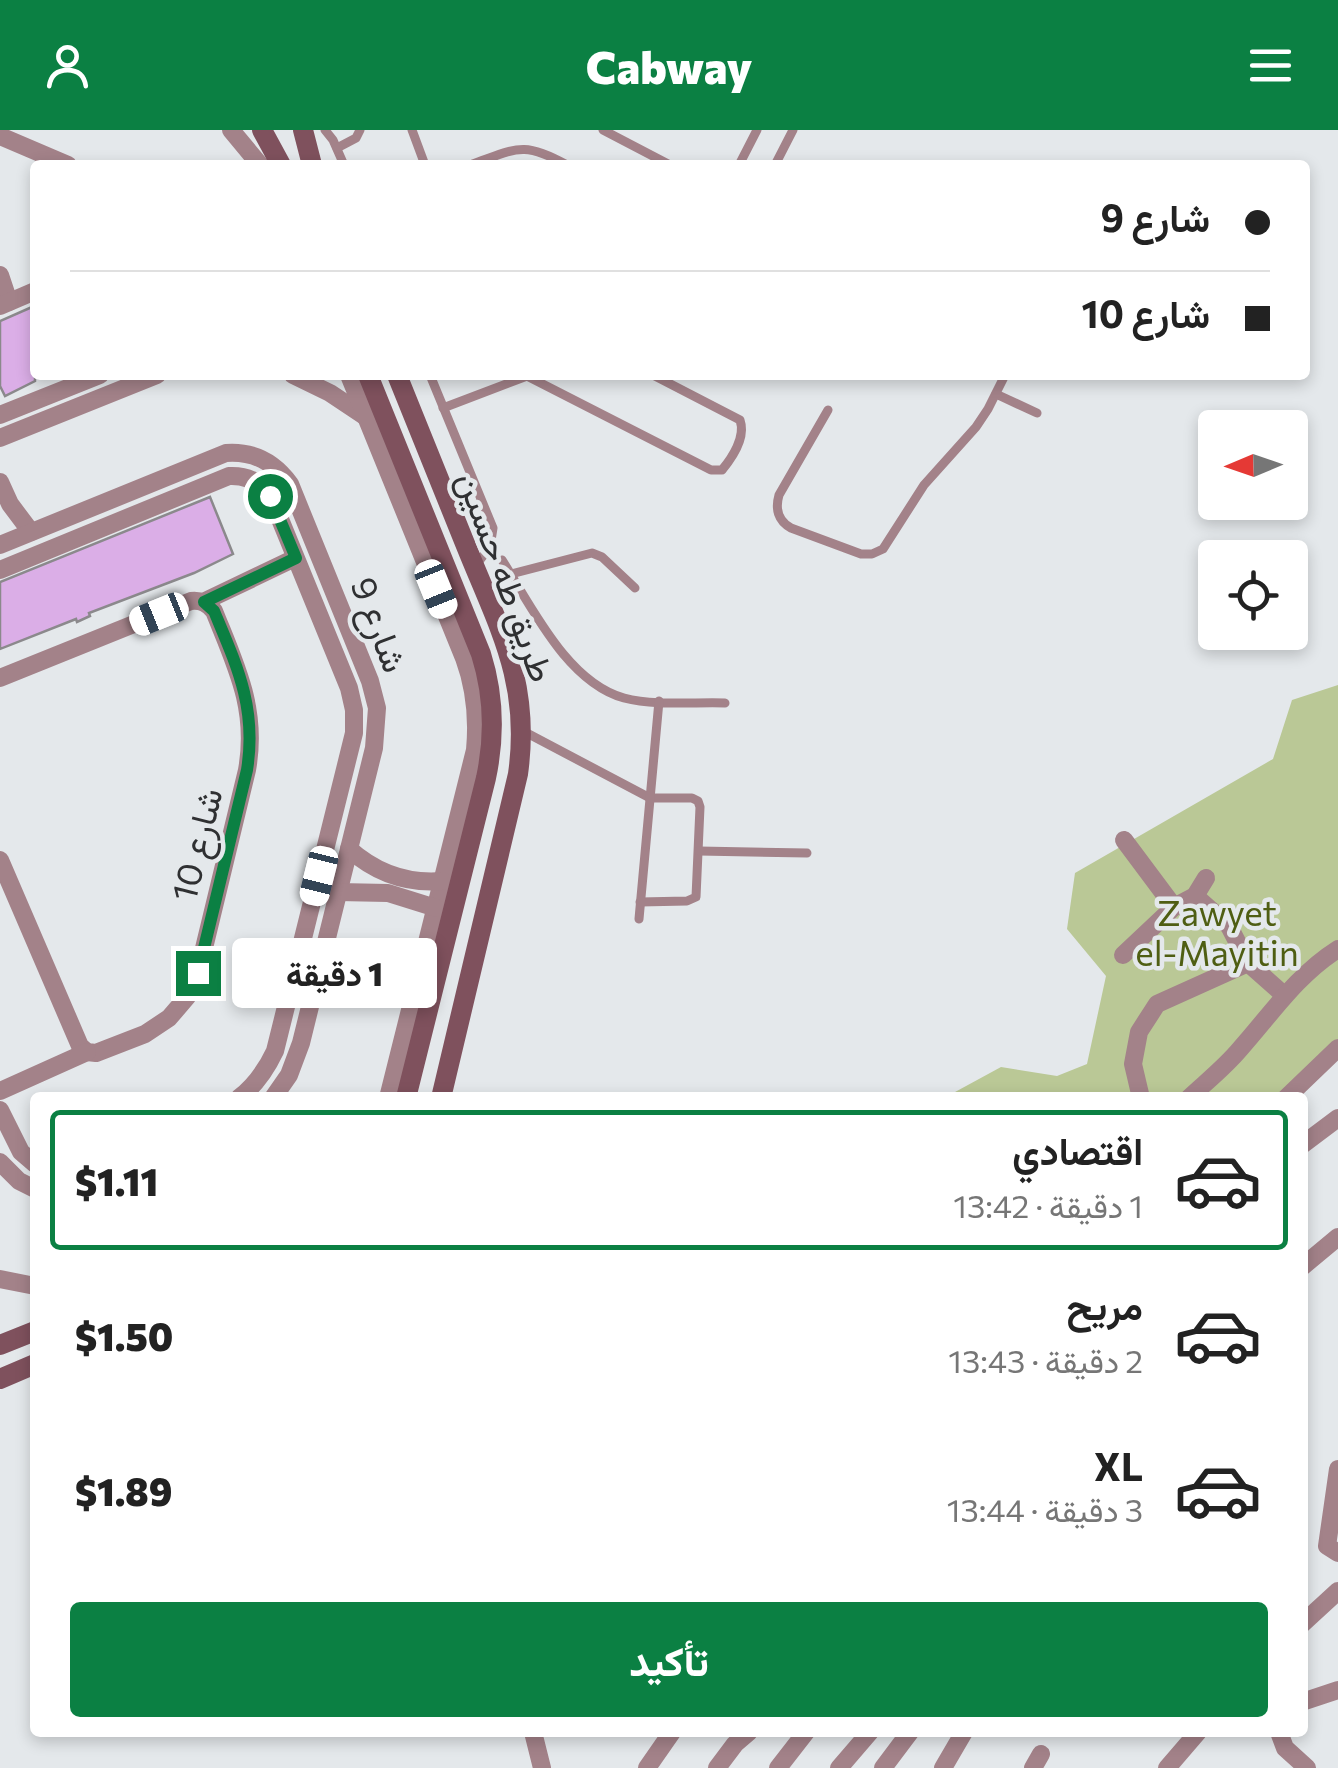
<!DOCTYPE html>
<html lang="ar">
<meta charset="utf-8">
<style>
:root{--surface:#fff;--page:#f6f6f6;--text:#222;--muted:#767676;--line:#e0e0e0;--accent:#0b8043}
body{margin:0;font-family:Commissioner,Vazirmatn,sans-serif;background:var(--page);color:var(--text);direction:rtl;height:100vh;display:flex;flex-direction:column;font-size:38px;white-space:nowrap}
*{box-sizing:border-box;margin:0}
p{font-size:32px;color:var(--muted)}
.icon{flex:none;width:55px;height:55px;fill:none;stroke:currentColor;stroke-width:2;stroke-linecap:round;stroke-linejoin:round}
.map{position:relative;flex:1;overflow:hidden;direction:ltr}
.details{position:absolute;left:30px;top:962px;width:1278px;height:645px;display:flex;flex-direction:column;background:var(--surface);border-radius:10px;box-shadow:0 5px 15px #0003;direction:rtl}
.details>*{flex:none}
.hud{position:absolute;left:30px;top:30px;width:1280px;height:220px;border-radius:10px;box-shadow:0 5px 15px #0003;direction:rtl;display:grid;align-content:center;height:220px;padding:0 40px;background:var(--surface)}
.needle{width:65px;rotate:268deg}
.controls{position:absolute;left:1198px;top:280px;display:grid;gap:20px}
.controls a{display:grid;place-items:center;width:110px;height:110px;border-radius:10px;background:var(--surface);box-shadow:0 5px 15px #0003;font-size:50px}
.end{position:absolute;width:45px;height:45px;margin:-22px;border:12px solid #0b8043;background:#fff;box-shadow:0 0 0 5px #fff}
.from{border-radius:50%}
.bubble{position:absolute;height:70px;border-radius:10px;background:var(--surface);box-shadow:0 5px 15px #0003;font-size:32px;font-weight:800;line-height:70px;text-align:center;direction:rtl}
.car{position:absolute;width:30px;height:60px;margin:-30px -15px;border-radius:12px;box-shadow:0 0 8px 2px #0007;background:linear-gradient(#fff 24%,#345 0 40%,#fff 0 76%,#345 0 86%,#fff 0)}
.hud b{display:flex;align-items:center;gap:35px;height:95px;font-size:38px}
.hud b+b{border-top:2px solid var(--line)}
.hud i{width:25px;height:25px;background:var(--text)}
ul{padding:18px 0 0;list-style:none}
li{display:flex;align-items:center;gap:30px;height:140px;margin:0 20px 15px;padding:0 20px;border:5px solid transparent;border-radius:10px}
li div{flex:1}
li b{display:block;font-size:38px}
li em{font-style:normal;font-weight:800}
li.on{border-color:var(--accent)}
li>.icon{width:90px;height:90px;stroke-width:1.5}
.button{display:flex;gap:20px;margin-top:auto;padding:20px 40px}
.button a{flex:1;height:115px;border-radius:10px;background:var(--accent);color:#fff;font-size:40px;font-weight:800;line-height:115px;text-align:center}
header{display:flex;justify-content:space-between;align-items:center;height:130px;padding:0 40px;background:var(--accent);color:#fff;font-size:45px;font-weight:800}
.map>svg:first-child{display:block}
.green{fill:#bac896}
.building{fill:#dbaee7;stroke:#8b898c;stroke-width:2.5}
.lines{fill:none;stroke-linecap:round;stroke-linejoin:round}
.service{stroke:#a38289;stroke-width:9}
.minor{stroke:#a38289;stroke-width:18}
.secondary{stroke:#7f515d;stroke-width:20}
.route{stroke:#0b8043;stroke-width:12}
.labels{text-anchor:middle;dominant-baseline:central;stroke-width:9;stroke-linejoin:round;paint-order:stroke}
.street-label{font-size:35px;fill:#2f3032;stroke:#e4e8eb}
.park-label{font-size:35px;fill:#4f5e13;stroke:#e4e8eb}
</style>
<header><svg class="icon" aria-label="menu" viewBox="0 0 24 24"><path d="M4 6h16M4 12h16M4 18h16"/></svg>Cabway<svg class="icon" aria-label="person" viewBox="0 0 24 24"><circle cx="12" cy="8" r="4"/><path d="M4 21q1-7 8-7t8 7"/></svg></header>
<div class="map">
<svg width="1338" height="1638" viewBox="0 0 1338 1638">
<rect width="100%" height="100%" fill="#e4e8eb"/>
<!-- green -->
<polygon class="green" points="1338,555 1338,913 1282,967 944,968 1001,937 1057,946 1087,934 1106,846 1067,799 1075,743 1273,629 1292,570"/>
<!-- building -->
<g class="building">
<polygon points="32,177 35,184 35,251 5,266 0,256 0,191"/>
<polygon points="210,367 233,424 194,443 89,483 90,486 77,492 76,489 0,519 0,452"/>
</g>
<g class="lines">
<!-- service -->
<g class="service">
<polyline points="325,0 333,10 344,35"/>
<polyline points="412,0 425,35"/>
<polyline points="603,0 670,35"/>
<polyline points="337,18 356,8 360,0"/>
<path d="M470 35C516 19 522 10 567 35"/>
<polyline points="739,35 757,0"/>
<polyline points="775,35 793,0"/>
<polyline points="430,245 493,398 490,417 476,435"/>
<path d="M525 245 711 340H722C732 328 746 307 740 290L653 245"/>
<polyline points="996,264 1037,283"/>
<polyline points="443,278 527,246"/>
<path d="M828 280 779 365C775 379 778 391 791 398L861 424H872L883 419 924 355 976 297 988 279 1005 245"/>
<path d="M502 430C532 477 567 552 624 568 655 576 693 572 725 573"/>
<polyline points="511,444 592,423 602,427 635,458"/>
<polyline points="523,601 650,668 692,668 698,671 700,677 696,767 687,771 640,772"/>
<polyline points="699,721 807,723"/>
<polyline points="639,789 659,571"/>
</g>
<!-- minor -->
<g class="minor">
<polyline points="231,0 260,35"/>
<polyline points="0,6 68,35"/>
<polyline points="0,145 9,172"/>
<polyline points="0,176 35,161"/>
<polyline points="293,245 330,263 366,287"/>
<path d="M349 245 464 528C475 558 478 588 475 620L388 968"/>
<polyline points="0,285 100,245"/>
<polyline points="0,308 157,245"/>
<polyline points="0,352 10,374 31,402"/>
<path d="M0 415 226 323C254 321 274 332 290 354L370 551 377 578 374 618 301 913 289 945 273 968"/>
<path d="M0 440 229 346C250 345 264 354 273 372L349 558 354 580V603L275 921C266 940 256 955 239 968"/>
<polyline points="203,472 295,428"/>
<path d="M0 548 191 471C201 470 207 473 214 481 236 536 258 579 247 640L198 843 187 867 169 888 145 904 96 923 87 922 80 916 0 730"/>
<polyline points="1124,710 1174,777"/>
<path d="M349 719C376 743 406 754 442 751"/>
<polyline points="338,762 388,763 436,778"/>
<polyline points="1195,766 1229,796 1248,833 1284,865"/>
<polyline points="1123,825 1174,777 1195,766 1206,748"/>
<polyline points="0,961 87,922"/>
<polyline points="1141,968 1133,934 1139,902 1157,874 1248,833"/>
<path d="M1189 968C1206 952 1225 937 1240 919 1272 883 1297 845 1338 819"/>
<polyline points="1286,968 1338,918"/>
<polyline points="0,980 21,1022 35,1034"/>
<polyline points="1302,1015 1338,988"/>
<polyline points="0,1032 19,1051 35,1059"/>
<polyline points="1302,1137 1338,1107"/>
<polyline points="0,1149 35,1156"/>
<polyline points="1338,1339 1327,1416 1338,1423"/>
<polyline points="1302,1494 1338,1461"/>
<polyline points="1302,1572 1338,1560"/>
<polyline points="533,1602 542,1638"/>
<polyline points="1279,1602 1285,1618 1307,1638"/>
<polyline points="647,1638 672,1602"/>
<polyline points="717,1638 735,1614 749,1602"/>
<polyline points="778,1638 806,1602"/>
<polyline points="839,1638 870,1602"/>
<polyline points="883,1638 910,1602"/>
<polyline points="943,1638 964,1602"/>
<polyline points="1033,1638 1041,1624"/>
<polyline points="1167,1638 1198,1602"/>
</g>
<!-- secondary -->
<g class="secondary">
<polyline points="262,0 281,35"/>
<polyline points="303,0 312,35"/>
<path d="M368 245 481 524C494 565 495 606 486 648L406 968"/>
<path d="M397 245C420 302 443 359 466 416 499 498 531 552 518 644L441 968"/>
<polyline points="0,1215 35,1201"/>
<polyline points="0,1249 35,1234"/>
</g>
</g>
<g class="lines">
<!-- route -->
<path class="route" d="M198 843 247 640C257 578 237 536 214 481L204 472 296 428 270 366"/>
</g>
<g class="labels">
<!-- street labels -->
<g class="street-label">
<text transform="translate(508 446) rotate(70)">طريق طه حسين</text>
<text transform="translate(381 494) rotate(69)">شارع 9</text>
<text transform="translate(195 714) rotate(-76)">شارع 10</text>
</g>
<!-- park labels -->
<g class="park-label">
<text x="1217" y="781">Zawyet<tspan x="1217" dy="40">el-Mayitin</tspan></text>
</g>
</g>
</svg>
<div class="controls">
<a><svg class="needle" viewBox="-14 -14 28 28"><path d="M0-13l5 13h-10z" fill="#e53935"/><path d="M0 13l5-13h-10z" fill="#767676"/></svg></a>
<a><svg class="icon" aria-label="locate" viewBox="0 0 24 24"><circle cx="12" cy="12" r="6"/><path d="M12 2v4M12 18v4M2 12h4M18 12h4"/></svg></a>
</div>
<i class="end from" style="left:270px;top:366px"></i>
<i class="end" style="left:198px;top:843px"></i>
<div class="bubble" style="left:232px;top:808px;width:205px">1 دقيقة</div>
<i class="car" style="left:436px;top:459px;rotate:158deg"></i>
<i class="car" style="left:159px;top:484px;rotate:248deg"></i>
<i class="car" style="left:319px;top:746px;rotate:194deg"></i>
<div class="hud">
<b><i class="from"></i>شارع 9</b>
<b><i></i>شارع 10</b>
</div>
<section class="details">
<ul>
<li class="on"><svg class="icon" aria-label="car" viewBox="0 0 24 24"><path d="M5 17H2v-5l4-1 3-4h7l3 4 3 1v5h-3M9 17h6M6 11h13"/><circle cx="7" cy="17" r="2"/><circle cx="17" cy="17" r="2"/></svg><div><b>اقتصادي</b><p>1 دقيقة · 13:42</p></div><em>$1.11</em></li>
<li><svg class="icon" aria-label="car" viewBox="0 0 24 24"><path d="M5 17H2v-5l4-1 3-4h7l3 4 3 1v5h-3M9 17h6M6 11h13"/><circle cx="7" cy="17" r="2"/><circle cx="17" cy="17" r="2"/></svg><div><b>مريح</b><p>2 دقيقة · 13:43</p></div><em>$1.50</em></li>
<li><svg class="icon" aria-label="car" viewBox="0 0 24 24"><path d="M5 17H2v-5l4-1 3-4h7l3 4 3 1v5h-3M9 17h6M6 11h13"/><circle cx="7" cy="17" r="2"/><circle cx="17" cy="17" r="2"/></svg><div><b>XL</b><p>3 دقيقة · 13:44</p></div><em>$1.89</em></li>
</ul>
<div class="button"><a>تأكيد</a></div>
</section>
</div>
